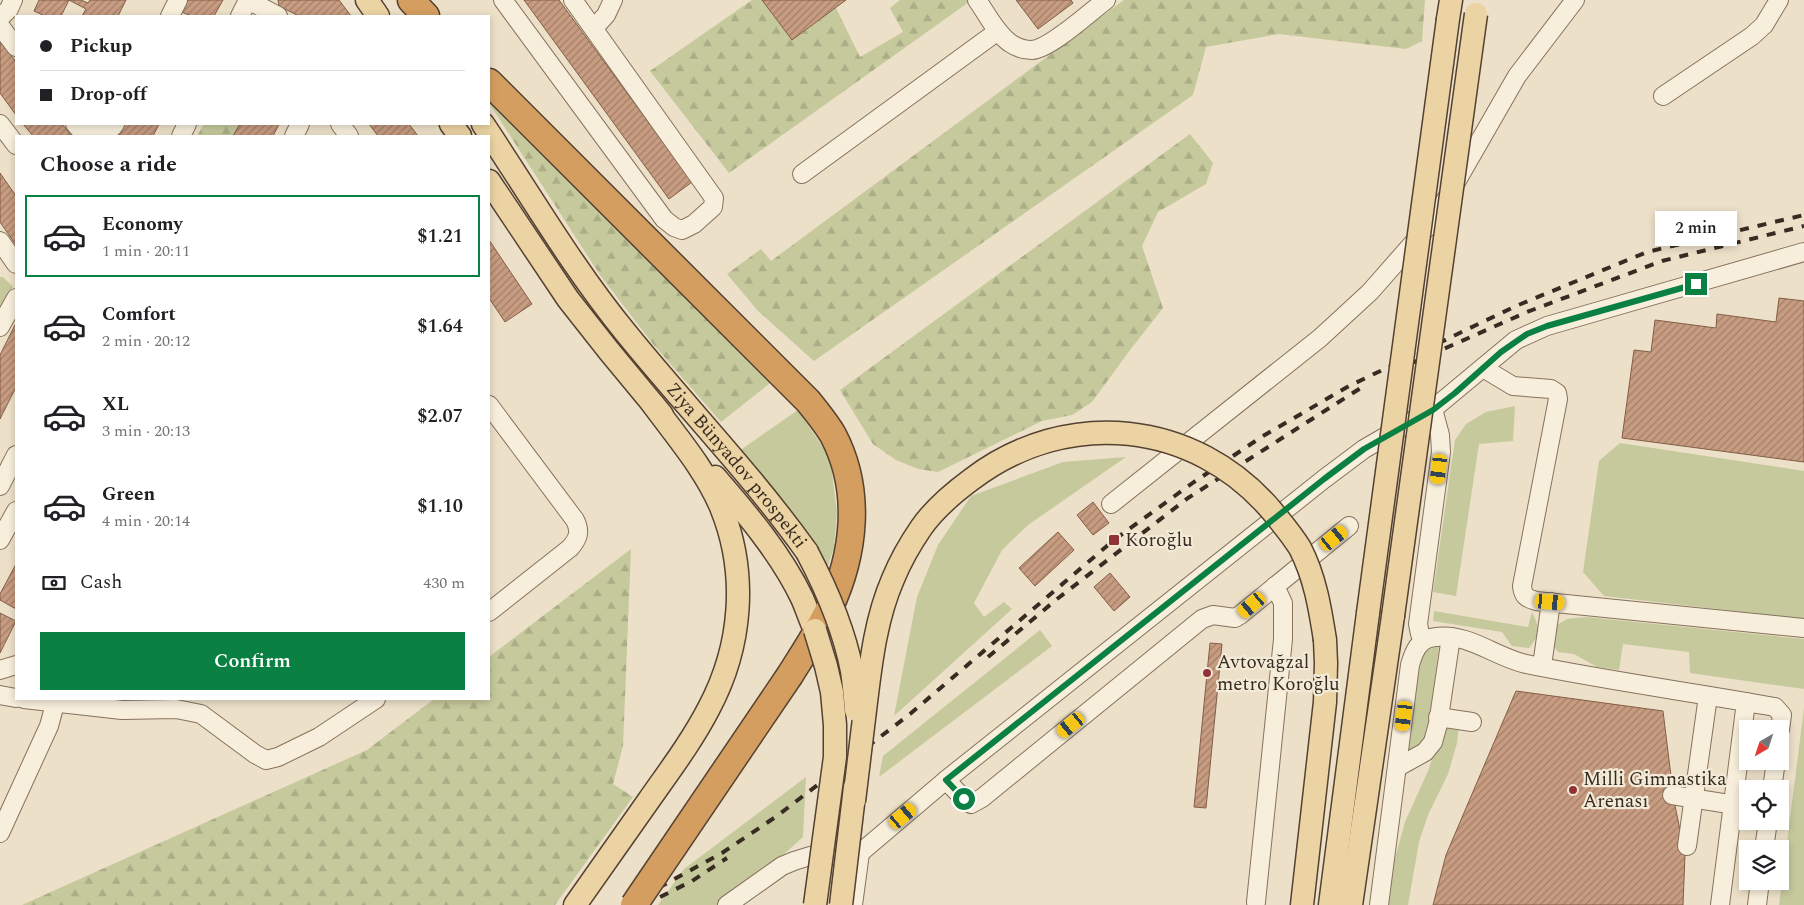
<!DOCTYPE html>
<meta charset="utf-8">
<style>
:root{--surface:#fff;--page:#f6f6f6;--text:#202124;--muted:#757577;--line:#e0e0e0;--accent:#0b8043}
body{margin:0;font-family:Spectral,serif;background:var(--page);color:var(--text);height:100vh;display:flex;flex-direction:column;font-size:19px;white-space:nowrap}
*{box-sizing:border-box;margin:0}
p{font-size:16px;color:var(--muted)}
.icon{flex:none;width:28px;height:28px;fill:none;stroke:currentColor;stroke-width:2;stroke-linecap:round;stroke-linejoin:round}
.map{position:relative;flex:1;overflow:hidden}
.details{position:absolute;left:15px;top:135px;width:475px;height:565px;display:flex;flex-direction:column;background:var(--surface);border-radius:0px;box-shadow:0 2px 8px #0003}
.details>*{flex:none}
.top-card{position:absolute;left:15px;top:15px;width:475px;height:110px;border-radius:0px;box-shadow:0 2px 8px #0003;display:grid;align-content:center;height:110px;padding:0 25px;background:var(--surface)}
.needle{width:32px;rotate:219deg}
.buttons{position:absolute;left:1739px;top:720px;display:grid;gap:10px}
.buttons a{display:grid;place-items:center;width:50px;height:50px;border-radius:0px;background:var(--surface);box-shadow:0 2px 8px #0003;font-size:25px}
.end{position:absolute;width:22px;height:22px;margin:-11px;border:6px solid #0b8043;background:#fff;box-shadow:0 0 0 2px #fff}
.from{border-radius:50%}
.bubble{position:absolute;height:35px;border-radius:0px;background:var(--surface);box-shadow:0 2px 8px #0003;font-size:16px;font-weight:600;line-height:35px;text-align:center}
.car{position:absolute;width:15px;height:30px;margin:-15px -8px;border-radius:6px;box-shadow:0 0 4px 1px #0007;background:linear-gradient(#f5c518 24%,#345 0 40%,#f5c518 0 76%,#345 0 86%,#f5c518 0)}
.top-card b{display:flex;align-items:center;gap:18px;height:48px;font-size:19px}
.top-card b+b{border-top:1px solid var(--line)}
.top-card i{width:12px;height:12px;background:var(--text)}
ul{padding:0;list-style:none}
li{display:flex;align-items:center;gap:15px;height:82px;margin:0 10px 8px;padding:0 15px;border:2px solid transparent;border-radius:0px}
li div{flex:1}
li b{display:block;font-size:19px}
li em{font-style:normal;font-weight:600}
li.selected{border-color:var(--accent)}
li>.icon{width:45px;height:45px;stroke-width:1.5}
h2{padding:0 25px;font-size:22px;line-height:60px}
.pay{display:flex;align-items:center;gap:12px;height:55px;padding:0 25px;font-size:19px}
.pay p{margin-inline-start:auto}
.action{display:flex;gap:10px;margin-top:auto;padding:10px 25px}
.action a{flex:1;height:58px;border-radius:0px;background:var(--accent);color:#fff;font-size:20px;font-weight:600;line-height:58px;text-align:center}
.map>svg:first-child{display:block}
.green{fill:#c5c99c}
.forest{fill:url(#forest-firs)}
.building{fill:url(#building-hatch);stroke:#845d46}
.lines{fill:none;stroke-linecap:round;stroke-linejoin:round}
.minor-casing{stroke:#86725e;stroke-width:20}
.major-casing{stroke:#554132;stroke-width:25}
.highway-casing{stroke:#554132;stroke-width:29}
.minor{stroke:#f7eedb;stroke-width:18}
.major{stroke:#ebd3a3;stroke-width:22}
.highway{stroke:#d49e60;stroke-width:26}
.rail{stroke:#382b21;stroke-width:4;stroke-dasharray:9 9;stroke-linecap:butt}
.major-bridge-casing{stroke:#554132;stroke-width:25;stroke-linecap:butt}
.highway-bridge-casing{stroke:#554132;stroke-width:29;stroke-linecap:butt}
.major-bridge{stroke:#ebd3a3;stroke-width:22}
.highway-bridge{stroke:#d49e60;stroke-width:26}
.route{stroke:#0b8043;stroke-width:6}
.poi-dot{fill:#913236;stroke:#f3ead7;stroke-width:2}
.labels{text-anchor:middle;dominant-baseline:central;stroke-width:4.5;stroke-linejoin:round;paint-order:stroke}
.street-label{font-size:19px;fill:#382b21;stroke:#f3ead7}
.poi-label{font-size:19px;fill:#382b21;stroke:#f3ead7;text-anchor:start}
</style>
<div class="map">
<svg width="1804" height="905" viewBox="0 0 1804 905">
<defs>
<pattern id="forest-firs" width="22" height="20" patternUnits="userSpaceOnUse" patternTransform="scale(1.25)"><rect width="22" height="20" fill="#c5c99c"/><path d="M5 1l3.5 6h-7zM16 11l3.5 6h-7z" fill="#aaad86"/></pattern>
<pattern id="building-hatch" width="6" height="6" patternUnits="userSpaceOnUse" patternTransform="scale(1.25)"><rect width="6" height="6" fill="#c79c81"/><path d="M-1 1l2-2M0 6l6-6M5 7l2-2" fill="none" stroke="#a37f69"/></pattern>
</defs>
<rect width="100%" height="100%" fill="#ece0c8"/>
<!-- green -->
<g class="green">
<polygon points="0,277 3,277 13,287 0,311"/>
<polygon points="1515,406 1513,441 1479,444 1456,596 1433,592 1455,440 1466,424 1486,412"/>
<polygon points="798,410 830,458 837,512 834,547 827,569 801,525 739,451"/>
<polygon points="1620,443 1804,471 1804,619 1604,596 1583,572 1599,461"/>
<polygon points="1126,457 1028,525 1002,550 974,603 984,617 1004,602 1012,609 894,716 917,597 938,545 971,496 1063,462"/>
<path d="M1434 611 1528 627 1532 612C1540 627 1540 635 1529 648L1512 646 1502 632 1433 621Z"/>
<polygon points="1586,617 1804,639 1804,689 1690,673 1689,652 1623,644 1619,670 1597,667 1574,654 1558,652 1552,644 1555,626 1567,619"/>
<polygon points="1040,630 1052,646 879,777 883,756"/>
<path d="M1439 646 1426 743 1408 754 1416 669C1420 654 1424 651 1439 646Z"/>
<polygon points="1804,708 1804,905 1779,905"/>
<polygon points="1445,722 1459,726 1457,743 1448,774 1428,815 1419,842 1408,905 1387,905 1391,873 1405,822 1428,771"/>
<polygon points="806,777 803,837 774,863 717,905 658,905 684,869"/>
</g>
<!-- forest -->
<g class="forest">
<polygon points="752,0 762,0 792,40 836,8 860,57 903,32 890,8 900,0 967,0 969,2 729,173 650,71"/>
<polygon points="1124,0 1425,0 1422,41 1406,49 1279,34 1206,47 1193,95 814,361 758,311 727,274 761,249 771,261"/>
<polygon points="489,97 774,380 721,422 653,344 600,275 489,103"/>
<polygon points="204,124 240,124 233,136 197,136"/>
<polygon points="1190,134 1213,163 1206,184 1158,212 1142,246 1163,308 1130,350 1092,402 1072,415 1042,421 938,472 918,469 896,460 873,444 840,390"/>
<polygon points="631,549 623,746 613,784 633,797 555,905 22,905 367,750 434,699 489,699 489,657"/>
</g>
<!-- building -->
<g class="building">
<polygon points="39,0 69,0 61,16 45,16 34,11"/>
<polygon points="69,0 81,0 88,3 90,0 126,0 118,16 82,16 86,9"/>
<polygon points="188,0 223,0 214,16 191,16 182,12"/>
<polygon points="278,0 339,0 351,16 299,16 279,6"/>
<polygon points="524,0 559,0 692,182 669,199"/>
<polygon points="762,0 846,0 792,40"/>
<polygon points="1016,0 1071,0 1073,3 1038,29"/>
<polygon points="0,40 16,62 16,115 0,93"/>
<polygon points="23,124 62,124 72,136 33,136"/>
<polygon points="125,124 159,124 153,136 118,136"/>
<polygon points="240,124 279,124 273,136 233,136"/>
<polygon points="369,124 409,124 418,136 378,136"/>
<polygon points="0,173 16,196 16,245 0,222"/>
<polygon points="489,240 532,304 505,322 489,298"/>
<polygon points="1779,298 1804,301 1804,462 1622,438 1634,350 1651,352 1655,320 1716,328 1717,314 1776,322"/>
<polygon points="16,323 16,387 0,419 0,355"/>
<polygon points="1093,502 1109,523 1093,535 1077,515"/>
<polygon points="1058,532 1074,550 1035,586 1019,568"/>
<polygon points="16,564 16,609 0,600 0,594"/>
<polygon points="1110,573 1130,597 1114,611 1094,587"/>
<polygon points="0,613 16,621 0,653"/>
<polygon points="1210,643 1222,644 1206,808 1194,807"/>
<polygon points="1516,691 1663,711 1674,801 1685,854 1683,905 1433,905 1446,855"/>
</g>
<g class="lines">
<defs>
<g id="minor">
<polyline points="248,0 278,16"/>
<polyline points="503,0 664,219 674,227 682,230 694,224 713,207 714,198 573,0"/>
<path d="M977 0C987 14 996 33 1010 43 1016 47 1024 50 1032 50 1050 49 1090 12 1106 0"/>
<polyline points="170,16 178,0"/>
<polyline points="240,16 248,0"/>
<polyline points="0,18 9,9 13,0"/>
<polyline points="0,26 16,47"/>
<polyline points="594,28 606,15 613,0"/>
<polyline points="1663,96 1752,36 1764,25 1779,0"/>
<polyline points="0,124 16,145"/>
<path d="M75 124 84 134C98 134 107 136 115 124"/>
<polyline points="340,124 349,136"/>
<polyline points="181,136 187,124"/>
<polyline points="294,136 300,124"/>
<polyline points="802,174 998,31"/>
<polyline points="0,241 16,264"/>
<polyline points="0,327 16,298"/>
<path d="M1483 368 1513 386 1551 389 1557 393 1558 399 1522 586C1523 596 1526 598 1536 601L1804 628"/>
<path d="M489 405 575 520C581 532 578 539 570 548L489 612"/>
<polyline points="0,486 16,455"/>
<polyline points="1111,504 1320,338 1370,292 1436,217 1517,76 1575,0"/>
<polyline points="0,540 16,511"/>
<polyline points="1424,640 1420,634 1418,624 1441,452 1440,435 1433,409"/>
<polyline points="1542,666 1551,602"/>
<polyline points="0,670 16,665"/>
<polyline points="0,695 16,698"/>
<polyline points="24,699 122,710 176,709 201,714 255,754 266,760 278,757 319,737 376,699"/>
<polyline points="1438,717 1472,722"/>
<polyline points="1398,767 1425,752 1433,742 1438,724 1451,637"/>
<polyline points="946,780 964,799 971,804 982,798 1202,619 1213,615 1235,618 1240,615 1349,526"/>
<polyline points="1772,789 1776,761"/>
<polyline points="1672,795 1748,807"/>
<polyline points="0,833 49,726 55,704"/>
<polyline points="1687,846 1708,696"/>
<polyline points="1764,849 1768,821"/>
<polyline points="1256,902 1283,639 1283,603 1275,586"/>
<polyline points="727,905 782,866 794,861 810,856 860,853 946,780 1324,479 1364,449 1433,409 1516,340 1547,326 1804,252"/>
<polyline points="853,905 860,853"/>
<path d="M1379 905 1410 665C1414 651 1419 638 1436 637 1469 633 1495 657 1526 664 1609 681 1692 692 1775 707L1782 715 1780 730"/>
<polyline points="1720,905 1746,702"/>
<polyline points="1757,905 1760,881"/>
</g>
<g id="major">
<polyline points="367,0 378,16"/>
<polyline points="1448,19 1451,0"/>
<polyline points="451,124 460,136"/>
<path id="s1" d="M483 124C530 194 572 267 626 333 686 407 752 475 807 552"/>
<polyline points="489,181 568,299 609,351 662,415"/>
<path d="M715 477C747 514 781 554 802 598 807 609 810 620 815 630"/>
<path d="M575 905C600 870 624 835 649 800 670 770 692 741 709 708 742 646 748 573 721 507 705 469 676 436 652 403"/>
<polyline points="1302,905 1325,702 1326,663 1325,640"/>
<polyline points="1330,905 1368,613"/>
<polyline points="1351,905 1393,616"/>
</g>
<g id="highway">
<polyline points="411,0 426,16"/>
<path d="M489 82 808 401C817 412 826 423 833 435 862 490 855 554 829 609 818 632 803 654 790 675"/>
</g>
</defs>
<!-- minor casing -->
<use href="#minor" class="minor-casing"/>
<!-- major casing -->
<use href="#major" class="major-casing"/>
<!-- highway casing -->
<use href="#highway" class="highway-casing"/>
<!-- minor -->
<use href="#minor" class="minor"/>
<!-- major -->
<use href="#major" class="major"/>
<!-- highway -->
<use href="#highway" class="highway"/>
<!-- rail -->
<g class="rail">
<polyline points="1412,363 1527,312 1662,261 1804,226"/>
<polyline points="988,657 1057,599 1188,498 1367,384"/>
<polyline points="627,905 722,853 777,816 910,714 1114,540 1194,482 1263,436 1349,386 1516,306 1647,252 1804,215"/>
<polyline points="644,905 692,881 727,858"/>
</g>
<defs>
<g id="major-bridge">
<path d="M807 552C827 590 844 629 852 671 854 684 855 697 856 710"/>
<polyline points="1368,613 1448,19"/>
<polyline points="1393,616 1476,14"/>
<polyline points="815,630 826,666 832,692 835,725 835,757 815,905"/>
<path d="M854 801C858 768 862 735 866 702 871 661 876 618 893 579 900 562 910 544 921 528 934 509 953 493 972 479 1067 407 1195 420 1272 511 1282 523 1292 535 1300 548 1315 577 1320 608 1325 640"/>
<polyline points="841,905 855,787"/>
</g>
<polyline id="highway-bridge" points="634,905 790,675"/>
</defs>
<!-- major-bridge casing -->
<use href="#major-bridge" class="major-bridge-casing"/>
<!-- highway-bridge casing -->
<use href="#highway-bridge" class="highway-bridge-casing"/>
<!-- major-bridge -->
<use href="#major-bridge" class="major-bridge"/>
<!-- highway-bridge -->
<use href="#highway-bridge" class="highway-bridge"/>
</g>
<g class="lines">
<!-- route -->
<polyline class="route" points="964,799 946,780 1324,479 1364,449 1433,410 1455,393 1501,352 1527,334 1547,326 1696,284"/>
</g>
<!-- markers -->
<g class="poi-dot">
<rect x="1108" y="534" width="12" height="12" rx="2.5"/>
<circle cx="1207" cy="673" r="5"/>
<circle cx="1573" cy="790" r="5"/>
</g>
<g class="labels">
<!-- street labels -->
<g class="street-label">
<text stroke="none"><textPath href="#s1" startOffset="426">Ziya Bünyadov prospekti</textPath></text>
</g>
<!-- poi labels -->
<g class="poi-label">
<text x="1125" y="540">Koroğlu</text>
<text x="1217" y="662">Avtovağzal<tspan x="1217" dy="22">metro Koroğlu</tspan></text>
<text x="1583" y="779">Milli Gimnastika<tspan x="1583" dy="22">Arenası</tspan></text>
</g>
</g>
</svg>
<div class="buttons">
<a><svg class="needle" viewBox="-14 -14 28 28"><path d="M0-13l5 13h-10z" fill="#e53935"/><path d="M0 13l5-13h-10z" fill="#757577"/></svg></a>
<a><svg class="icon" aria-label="locate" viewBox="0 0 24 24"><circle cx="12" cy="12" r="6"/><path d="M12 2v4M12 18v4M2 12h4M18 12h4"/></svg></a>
<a><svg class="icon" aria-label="layers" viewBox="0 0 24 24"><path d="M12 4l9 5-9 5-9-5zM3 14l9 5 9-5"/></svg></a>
</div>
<i class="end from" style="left:964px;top:799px"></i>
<i class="end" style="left:1696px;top:284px"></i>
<div class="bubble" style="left:1655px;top:211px;width:82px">2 min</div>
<i class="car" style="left:1439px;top:469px;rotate:187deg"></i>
<i class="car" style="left:1334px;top:538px;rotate:51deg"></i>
<i class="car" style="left:1550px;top:602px;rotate:95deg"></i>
<i class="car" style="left:1252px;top:605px;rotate:230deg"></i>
<i class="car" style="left:1404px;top:716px;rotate:187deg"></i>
<i class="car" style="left:1071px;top:725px;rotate:231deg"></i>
<i class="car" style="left:903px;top:816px;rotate:50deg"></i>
<div class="top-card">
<b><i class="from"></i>Pickup</b>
<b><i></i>Drop-off</b>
</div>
<section class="details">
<h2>Choose a ride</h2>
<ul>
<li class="selected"><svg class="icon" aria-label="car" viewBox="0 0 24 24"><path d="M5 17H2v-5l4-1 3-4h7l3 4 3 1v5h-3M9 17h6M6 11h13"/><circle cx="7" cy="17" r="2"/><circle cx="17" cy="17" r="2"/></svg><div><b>Economy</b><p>1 min · 20:11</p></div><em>$1.21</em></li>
<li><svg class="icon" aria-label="car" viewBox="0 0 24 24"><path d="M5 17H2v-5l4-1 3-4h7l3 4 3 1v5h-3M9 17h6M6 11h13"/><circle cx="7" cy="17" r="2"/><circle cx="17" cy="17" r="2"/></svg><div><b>Comfort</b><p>2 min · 20:12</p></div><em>$1.64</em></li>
<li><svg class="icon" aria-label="car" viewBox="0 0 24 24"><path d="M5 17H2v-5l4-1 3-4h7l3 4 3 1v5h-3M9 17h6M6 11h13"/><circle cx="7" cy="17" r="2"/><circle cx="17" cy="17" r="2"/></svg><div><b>XL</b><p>3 min · 20:13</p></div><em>$2.07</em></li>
<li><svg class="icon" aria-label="car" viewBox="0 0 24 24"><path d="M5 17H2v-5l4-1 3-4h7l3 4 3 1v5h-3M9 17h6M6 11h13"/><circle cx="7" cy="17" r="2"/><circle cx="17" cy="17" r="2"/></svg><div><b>Green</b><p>4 min · 20:14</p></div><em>$1.10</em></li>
</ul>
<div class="pay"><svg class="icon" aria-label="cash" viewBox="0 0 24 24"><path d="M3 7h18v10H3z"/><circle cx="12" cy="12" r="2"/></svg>Cash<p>430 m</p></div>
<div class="action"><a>Confirm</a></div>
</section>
</div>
